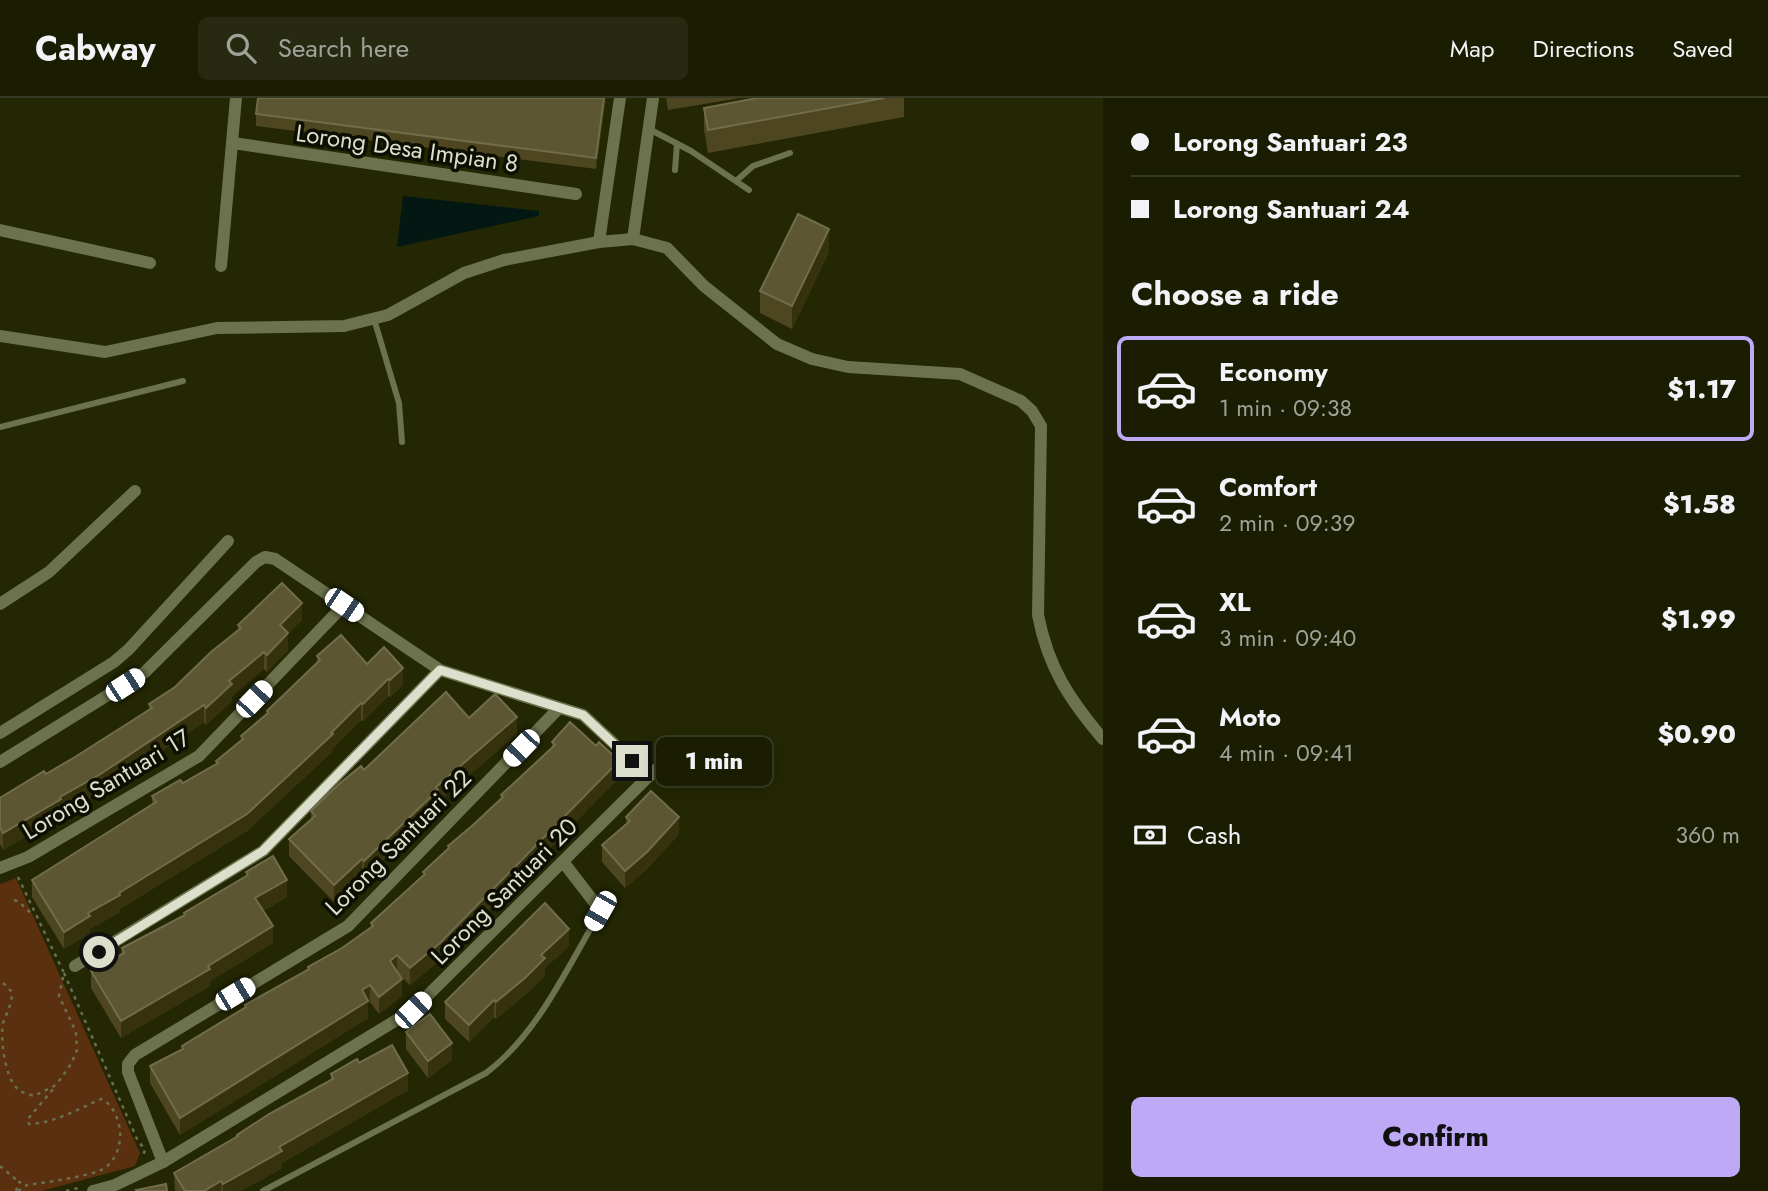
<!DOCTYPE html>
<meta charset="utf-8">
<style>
:root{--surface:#1a1d02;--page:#272a11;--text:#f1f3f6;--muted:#9fa299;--line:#383b24;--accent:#bda9f5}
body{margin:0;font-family:Jost,sans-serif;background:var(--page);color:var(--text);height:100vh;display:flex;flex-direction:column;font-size:26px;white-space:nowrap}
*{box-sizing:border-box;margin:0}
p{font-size:23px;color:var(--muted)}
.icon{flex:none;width:38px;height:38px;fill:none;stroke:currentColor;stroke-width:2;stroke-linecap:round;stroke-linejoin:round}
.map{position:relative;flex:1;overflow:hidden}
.side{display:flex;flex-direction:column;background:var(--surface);width:665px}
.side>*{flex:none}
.guide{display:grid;align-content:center;height:154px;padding:0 28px;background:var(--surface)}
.end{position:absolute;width:32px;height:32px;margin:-16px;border:9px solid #dbdfcb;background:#111;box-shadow:0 0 0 4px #111}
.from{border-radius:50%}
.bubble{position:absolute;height:49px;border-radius:10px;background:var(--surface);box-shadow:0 4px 18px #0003,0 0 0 2px var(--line);font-size:23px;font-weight:800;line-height:49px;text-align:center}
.car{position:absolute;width:21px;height:42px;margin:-21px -10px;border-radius:9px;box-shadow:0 0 5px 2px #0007;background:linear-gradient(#fff 24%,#345 0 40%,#fff 0 76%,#345 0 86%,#fff 0)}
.guide b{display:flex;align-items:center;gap:24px;height:66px;font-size:26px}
.guide b+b{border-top:2px solid var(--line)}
.guide i{width:18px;height:18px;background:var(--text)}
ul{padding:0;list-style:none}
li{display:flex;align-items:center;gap:21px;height:105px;margin:0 14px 10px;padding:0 14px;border:4px solid transparent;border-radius:10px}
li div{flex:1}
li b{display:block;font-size:26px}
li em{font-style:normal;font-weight:800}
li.current{border-color:var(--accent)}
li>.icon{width:63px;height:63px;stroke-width:1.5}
h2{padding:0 28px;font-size:32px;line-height:84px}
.pay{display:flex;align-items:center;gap:18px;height:77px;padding:0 28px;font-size:26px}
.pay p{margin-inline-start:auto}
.primary-button{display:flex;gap:14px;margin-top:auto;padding:14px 28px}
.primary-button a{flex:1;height:80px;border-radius:10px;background:var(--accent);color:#111;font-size:28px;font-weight:800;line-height:80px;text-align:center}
header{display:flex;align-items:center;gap:42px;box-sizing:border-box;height:98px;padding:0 35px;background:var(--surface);border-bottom:2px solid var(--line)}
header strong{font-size:33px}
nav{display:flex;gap:38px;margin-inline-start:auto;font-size:24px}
.search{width:490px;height:63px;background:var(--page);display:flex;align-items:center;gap:18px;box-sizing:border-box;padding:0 24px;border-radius:10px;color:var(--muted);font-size:26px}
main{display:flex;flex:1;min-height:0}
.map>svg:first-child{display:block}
.green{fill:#5a300e}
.water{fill:#031813}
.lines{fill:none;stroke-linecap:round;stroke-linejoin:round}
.path{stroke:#6b6f51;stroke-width:2.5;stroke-dasharray:3.5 5;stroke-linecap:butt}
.service{stroke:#6c724d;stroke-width:6}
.minor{stroke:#6c724d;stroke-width:12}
.wall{fill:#4e4621}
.shaded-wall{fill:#36320d}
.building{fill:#5d5633;stroke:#716c4b;stroke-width:2}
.route{stroke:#dbdfcb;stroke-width:9}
.labels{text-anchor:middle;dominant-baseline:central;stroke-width:7;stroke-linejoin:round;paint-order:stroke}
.street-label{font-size:24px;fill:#dbdfcb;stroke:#0d0f03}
</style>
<header>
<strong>Cabway</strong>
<div class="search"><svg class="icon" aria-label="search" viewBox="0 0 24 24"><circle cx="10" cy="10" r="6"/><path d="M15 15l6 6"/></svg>Search here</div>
<nav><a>Map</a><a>Directions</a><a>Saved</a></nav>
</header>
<main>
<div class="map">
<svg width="1103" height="1093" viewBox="0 0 1103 1093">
<rect width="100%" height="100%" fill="#232703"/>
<!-- green -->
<polygon class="green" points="16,780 140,1055 135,1068 42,1093 0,1093 0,786"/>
<!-- water -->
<polygon class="water" points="403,98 539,113 539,118 397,149"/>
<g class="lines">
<!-- path -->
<g class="path">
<path d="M14 802C23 804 25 813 34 816"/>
<polyline points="64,875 137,1041 145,1052 142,1060"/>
<path d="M3 885 12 894C12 907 7 914 3 925 0 941 5 982 19 992 22 995 29 996 34 998L56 987 71 966 77 952 76 934 59 898 64 875 17 777"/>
<polyline points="0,1068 19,1084"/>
<polyline points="16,1093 19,1084 27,1087"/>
<path d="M18 1093 27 1087C42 1085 92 1078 103 1071 117 1063 123 1042 119 1027 116 1016 112 1006 101 1001 78 1011 55 1025 29 1026L27 1022 54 990"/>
<polyline points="66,1093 82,1089"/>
</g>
<!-- service -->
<g class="service">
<polyline points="649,31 691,53 749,92"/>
<polyline points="675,72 677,46"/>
<polyline points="736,83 753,68 790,55"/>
<polyline points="374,221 399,305 402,344"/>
<polyline points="0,329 183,283"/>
<path d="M263 1093 486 975C539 935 567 869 601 813"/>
</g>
<!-- minor -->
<g class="minor">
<polyline points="233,45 576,96"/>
<polyline points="0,132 150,165"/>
<polyline points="633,141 653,0"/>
<polyline points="599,144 620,0"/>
<polyline points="221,168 236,0"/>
<path d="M0 238 105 254 217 230 344 228 388 217 464 175 504 162 599 144 633 141 667 150 704 188 777 246 812 261 848 269 960 276 1021 303 1032 313 1041 328 1038 517C1048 569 1069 601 1103 641"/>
<polyline points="0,506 49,474 135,393"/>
<polyline points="0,635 114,564 129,551 228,443"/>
<polyline points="0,664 145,574 256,464 265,459 275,461 440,572 583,617 649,678"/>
<polyline points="564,765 601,813"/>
<polyline points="0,770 28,759 199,658 344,507"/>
<polyline points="75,868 263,753 440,572"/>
<polyline points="163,1064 128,974 128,966 135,957 348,828 559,610"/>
<polyline points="93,1093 115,1087 163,1064 413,912 649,678 677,653"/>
</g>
</g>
<!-- wall -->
<g class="wall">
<polygon points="606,0 596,71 256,28 256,16"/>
<polygon points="666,0 740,0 668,12"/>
<polygon points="757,0 904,0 904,19 708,55 704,32 704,10"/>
<polygon points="829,154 792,231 760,215 760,193"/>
<polygon points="302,522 288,535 288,552 267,574 264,571 232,598 232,603 206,627 204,624 99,695 61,715 61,718 3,752 0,746 0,700 75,659 149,611 149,606 175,589 238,532 238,527"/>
<polygon points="317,558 367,566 403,587 390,599 388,598 363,623 361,622 333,650 333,653 247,733 120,811 120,814 90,831 90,835 64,851 32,799 32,782 152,706 152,698 183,685 216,666 216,663 241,643 241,638 267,616 267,613 317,565"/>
<polygon points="469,620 517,636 438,704 438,709 364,780 362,778 334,804 289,758 289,741 311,721 311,713 364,672"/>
<polygon points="552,644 619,680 440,862 410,887 399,877 402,898 379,916 370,904 368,905 368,920 180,1037 150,985 150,968 182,951 182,948 245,910 245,907 308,871 308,869 342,850 371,830 371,825 423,778 423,774 448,752 448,748 473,727 501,700 501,697 552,650"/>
<polygon points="626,719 679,736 647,771 625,790 602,764 602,747 626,727"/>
<polygon points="246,774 287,799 263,813 273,845 210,883 210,888 121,940 91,890 91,873 122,856 122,850 184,818 184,815 246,779"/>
<polygon points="569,848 545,870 545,877 525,897 496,921 494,919 469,944 445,921 445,904"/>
<polygon points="406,934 452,962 428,980 406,951"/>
<polygon points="359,965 408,992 282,1065 282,1070 241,1093 175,1093 174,1075 237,1039 237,1037 331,982 331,976"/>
</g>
<!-- shaded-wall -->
<g class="shaded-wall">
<polygon points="604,0 606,0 596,71 596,60"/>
<polygon points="829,131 829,154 792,231 792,208"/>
<polygon points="302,505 302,522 280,544 280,527"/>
<polygon points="288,535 288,552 267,574 267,557"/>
<polygon points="264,554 264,571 232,598 232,603 206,627 206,610 229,583"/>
<polygon points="403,570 403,587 390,599 390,582"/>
<polygon points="388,581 388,598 363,623 363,606"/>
<polygon points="361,605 361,622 333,650 333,653 247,733 120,811 120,814 90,831 90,835 64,851 64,834 88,815 119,795 331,635"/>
<polygon points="204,607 204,624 99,695 61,715 61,718 3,752 3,735"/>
<polygon points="517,619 517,636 438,704 438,709 364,780 364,763 436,689"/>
<polygon points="619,663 619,680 440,862 410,887 410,870"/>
<polygon points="679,719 679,736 647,771 625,790 625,773"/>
<polygon points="362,761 362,778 334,804 334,787"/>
<polygon points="287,782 287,799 255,817 255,800"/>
<polygon points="273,828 273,845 210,883 210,888 121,940 121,923 208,868"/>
<polygon points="569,831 569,848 545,870 545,877 525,897 496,921 496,904 541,857"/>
<polygon points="397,857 397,874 390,863"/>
<polygon points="402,881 402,898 379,916 379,899"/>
<polygon points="370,887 370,904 368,905 368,920 180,1037 180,1020"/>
<polygon points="494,902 494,919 469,944 469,927"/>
<polygon points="452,945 452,962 428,980 428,963"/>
<polygon points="408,975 408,992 282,1065 282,1070 241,1093 223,1093 223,1086 279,1049"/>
<polygon points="221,1083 221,1093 204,1093"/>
</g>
<!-- building -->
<g class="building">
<polygon points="258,0 604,0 596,60 256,16"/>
<polygon points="757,0 884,0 708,32 704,10"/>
<polygon points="798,116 829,131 792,208 760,193"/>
<polygon points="282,485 302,505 280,527 288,535 267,557 264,554 229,583 232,586 206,610 204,607 99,677 60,699 61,701 3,735 0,729 0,700 44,673 46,676 75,659 152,610 149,606 175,589 211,554 241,530 238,527"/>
<polygon points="341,537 367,566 384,549 403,570 390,582 388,581 363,606 361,605 331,635 333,636 247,716 119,795 120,797 88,815 90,818 64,834 32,782 156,704 152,698 180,682 183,685 218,665 216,663 243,641 241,638 268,615 267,613 320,562 317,558"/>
<polygon points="446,594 469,620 495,596 517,619 436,689 438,692 364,763 362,761 334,787 289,741 315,718 311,713 339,686 361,668 364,672"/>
<polygon points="570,624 596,648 599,644 619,663 440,845 410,870 397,857 390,863 402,881 379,899 370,887 362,892 368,903 180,1020 150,968 183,951 182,948 246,909 245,907 309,871 308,869 342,850 373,828 371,825 425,776 423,774 449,750 448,748 473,727 503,699 501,697 555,647 552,644"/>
<polygon points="651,693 679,719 647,754 625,773 602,747 630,723 626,719"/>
<polygon points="273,758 287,782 255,800 273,828 208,868 210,871 121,923 91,873 124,855 122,850 185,817 184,815 248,777 246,774"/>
<polygon points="545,805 569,831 541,857 545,860 525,880 496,904 494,902 469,927 445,904"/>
<polygon points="430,916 452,945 428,963 406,934"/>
<polygon points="392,947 408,975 279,1049 282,1053 223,1086 221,1083 204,1093 185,1093 174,1075 238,1038 237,1037 269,1016 333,981 331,976 357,961 359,965"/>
<polygon points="166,1086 167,1093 137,1093 136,1092"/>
</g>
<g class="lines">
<!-- route -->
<polyline class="route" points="99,854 263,753 440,572 583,617 632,663"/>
</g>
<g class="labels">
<!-- street labels -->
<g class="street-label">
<text transform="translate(407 50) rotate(8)">Lorong Desa Impian 8</text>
<text transform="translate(106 686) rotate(-31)">Lorong Santuari 17</text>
<text transform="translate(398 744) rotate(-45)">Lorong Santuari 22</text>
<text transform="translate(504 793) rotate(-45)">Lorong Santuari 20</text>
</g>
</g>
</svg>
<i class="end from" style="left:99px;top:854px"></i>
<i class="end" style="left:632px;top:663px"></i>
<div class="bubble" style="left:656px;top:639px;width:116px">1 min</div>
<i class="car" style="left:344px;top:507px;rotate:124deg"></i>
<i class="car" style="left:125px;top:587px;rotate:57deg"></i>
<i class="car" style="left:254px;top:601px;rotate:44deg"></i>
<i class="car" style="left:521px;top:650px;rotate:224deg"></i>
<i class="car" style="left:600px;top:813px;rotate:210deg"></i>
<i class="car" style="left:235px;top:896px;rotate:59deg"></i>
<i class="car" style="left:413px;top:912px;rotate:46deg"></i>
</div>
<section class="side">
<div class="guide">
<b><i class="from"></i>Lorong Santuari 23</b>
<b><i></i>Lorong Santuari 24</b>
</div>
<h2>Choose a ride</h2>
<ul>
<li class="current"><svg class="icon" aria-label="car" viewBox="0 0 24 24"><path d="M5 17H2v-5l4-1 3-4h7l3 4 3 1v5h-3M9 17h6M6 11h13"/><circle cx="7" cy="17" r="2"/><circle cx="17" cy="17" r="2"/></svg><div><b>Economy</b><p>1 min · 09:38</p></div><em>$1.17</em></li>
<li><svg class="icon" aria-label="car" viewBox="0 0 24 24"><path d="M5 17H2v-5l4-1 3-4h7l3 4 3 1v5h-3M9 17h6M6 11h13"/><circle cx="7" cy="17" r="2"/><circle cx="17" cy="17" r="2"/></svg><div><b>Comfort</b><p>2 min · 09:39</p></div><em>$1.58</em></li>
<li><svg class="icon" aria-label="car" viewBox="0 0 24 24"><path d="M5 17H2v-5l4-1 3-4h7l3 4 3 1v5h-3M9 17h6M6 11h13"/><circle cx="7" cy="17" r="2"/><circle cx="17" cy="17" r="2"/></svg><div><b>XL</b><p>3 min · 09:40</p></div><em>$1.99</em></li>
<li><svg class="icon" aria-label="car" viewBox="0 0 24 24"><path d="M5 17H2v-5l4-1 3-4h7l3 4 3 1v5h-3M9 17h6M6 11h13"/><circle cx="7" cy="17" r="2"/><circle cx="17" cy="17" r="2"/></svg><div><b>Moto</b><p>4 min · 09:41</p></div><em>$0.90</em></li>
</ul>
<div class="pay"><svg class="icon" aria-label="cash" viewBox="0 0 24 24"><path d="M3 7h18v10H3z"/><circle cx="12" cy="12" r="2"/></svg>Cash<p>360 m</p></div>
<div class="primary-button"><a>Confirm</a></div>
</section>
</main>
